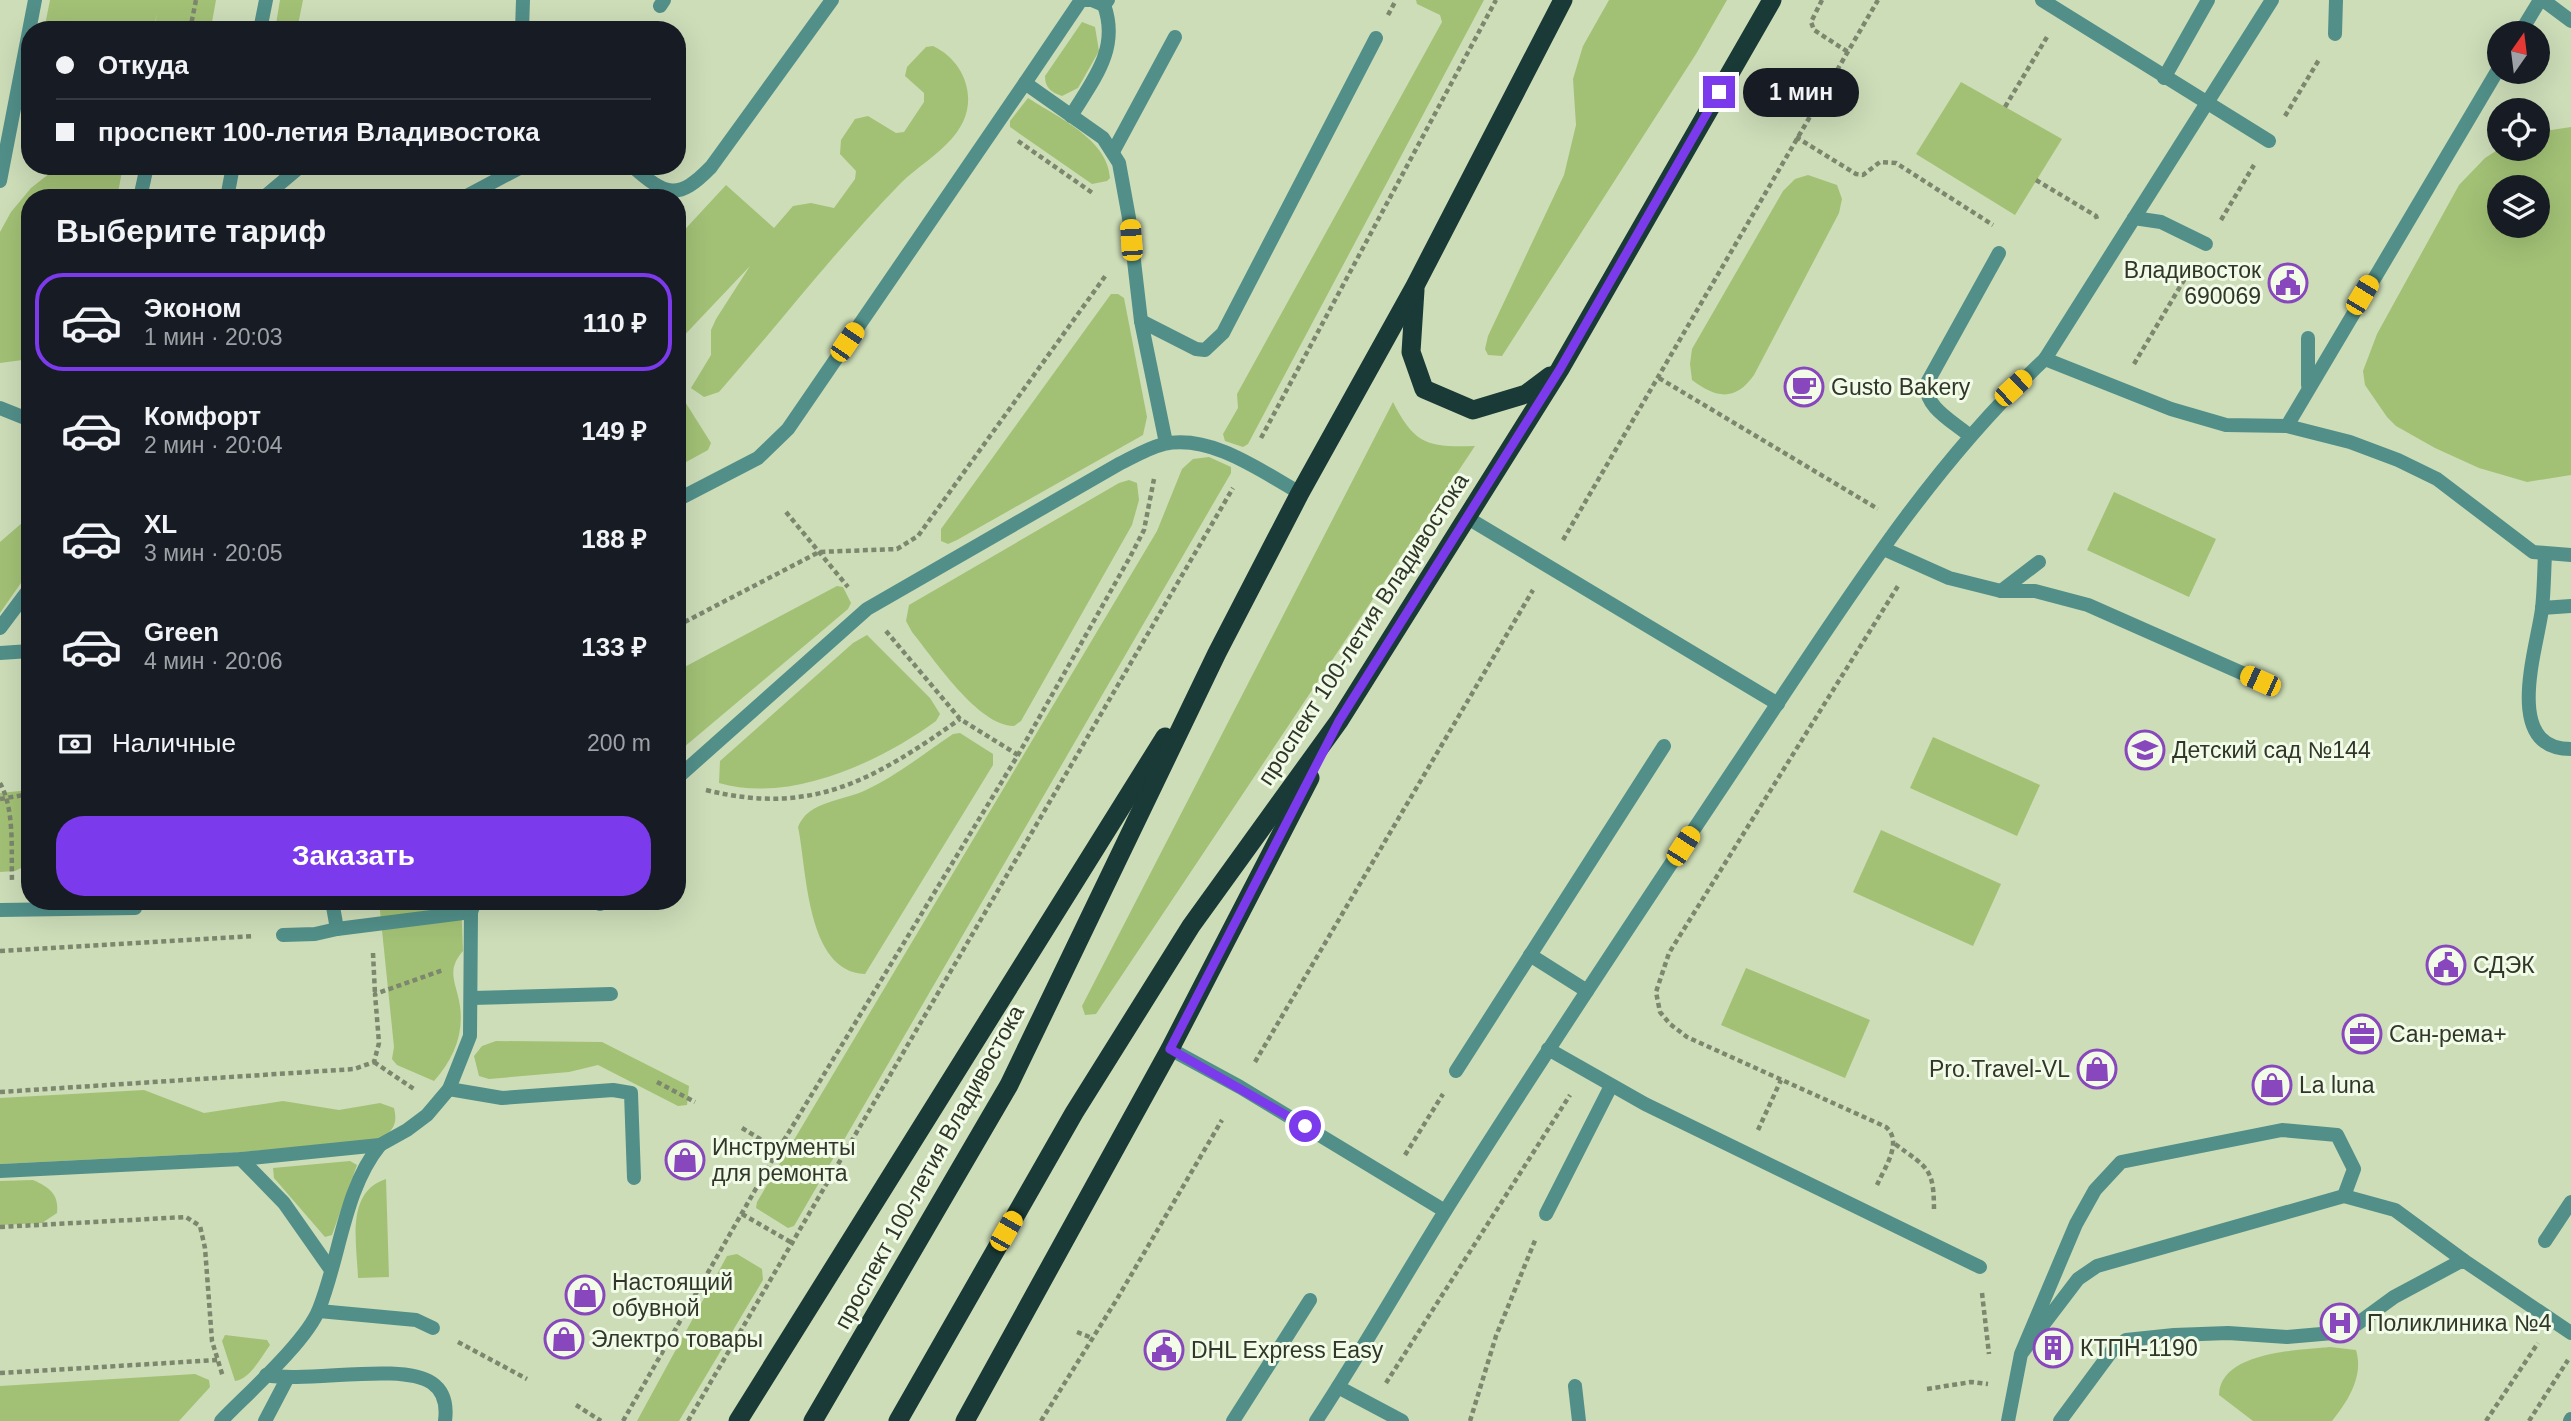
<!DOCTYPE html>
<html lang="ru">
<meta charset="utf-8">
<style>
:root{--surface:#171b24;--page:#20242c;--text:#f1f3f6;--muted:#9ea1a6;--line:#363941;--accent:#7c3aed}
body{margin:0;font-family:Helvetica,sans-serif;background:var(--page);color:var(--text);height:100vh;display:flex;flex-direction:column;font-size:26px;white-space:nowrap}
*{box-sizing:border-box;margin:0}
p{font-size:23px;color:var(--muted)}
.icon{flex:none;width:38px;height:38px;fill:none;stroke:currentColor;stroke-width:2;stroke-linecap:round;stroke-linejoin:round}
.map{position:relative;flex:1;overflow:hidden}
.sheet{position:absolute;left:21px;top:189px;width:665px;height:721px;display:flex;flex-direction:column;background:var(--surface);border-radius:28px;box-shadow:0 7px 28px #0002}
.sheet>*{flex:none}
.banner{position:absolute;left:21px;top:21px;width:665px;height:154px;border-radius:28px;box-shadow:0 7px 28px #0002;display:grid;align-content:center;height:154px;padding:0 35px;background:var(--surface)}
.needle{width:46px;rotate:14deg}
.tools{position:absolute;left:2487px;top:21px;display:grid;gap:14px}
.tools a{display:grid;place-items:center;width:63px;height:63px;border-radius:50%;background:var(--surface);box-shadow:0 7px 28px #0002;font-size:35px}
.end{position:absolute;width:32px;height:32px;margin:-16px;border:9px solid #7c3aed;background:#fff;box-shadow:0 0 0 4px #fff}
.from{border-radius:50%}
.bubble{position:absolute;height:49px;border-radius:24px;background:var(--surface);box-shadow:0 7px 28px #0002;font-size:23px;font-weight:800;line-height:49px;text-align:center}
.car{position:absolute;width:21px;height:42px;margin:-21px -10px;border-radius:9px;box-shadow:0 0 5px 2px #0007;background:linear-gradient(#f5c518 24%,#345 0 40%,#f5c518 0 76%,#345 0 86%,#f5c518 0)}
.banner b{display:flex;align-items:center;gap:24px;height:66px;font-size:26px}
.banner b+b{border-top:2px solid var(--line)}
.banner i{width:18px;height:18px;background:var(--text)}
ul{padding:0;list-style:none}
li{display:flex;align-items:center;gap:21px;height:98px;margin:0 14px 10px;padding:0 21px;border:4px solid transparent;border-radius:28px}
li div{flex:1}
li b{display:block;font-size:26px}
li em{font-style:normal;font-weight:800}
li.active{border-color:var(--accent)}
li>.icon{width:63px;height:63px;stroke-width:1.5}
h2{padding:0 35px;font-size:32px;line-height:84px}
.pay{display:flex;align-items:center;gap:18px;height:77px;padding:0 35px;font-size:26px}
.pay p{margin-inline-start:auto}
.cta{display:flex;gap:14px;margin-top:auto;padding:14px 35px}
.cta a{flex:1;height:80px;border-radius:28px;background:var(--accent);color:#fff;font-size:28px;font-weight:800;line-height:80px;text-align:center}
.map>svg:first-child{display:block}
.green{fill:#a2c175;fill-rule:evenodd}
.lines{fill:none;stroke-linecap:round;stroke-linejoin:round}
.path{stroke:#7c876e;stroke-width:4.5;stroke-dasharray:5 3.5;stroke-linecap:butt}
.service{stroke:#528f89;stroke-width:14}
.minor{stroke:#528f89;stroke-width:14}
.tertiary{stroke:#528f89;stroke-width:14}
.trunk{stroke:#1a3a37;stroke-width:19}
.route{stroke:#7c3aed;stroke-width:9}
.labels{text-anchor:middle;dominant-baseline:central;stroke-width:6;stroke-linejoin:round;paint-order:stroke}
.poi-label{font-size:23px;fill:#303628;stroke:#f2fbe8;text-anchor:start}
.street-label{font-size:23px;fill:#303628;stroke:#f2fbe8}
</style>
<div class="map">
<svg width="2571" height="1421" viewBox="0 0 2571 1421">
<rect width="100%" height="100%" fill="#cdddb8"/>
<!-- green -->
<g class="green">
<polygon points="50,0 216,0 212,22 235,30 154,30 157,14 153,30 44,30"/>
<polygon points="280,0 303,0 297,30 275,30"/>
<polygon points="1416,0 1484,0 1248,444 1243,447 1225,441 1223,434 1238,408 1237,394 1442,22 1440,15 1417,4"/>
<polygon points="1609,0 1727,0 1696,54 1502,356 1488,355 1485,349 1488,336 1564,175 1576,125 1573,79 1583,46"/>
<path d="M1082 22 1095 27 1099 51 1078 88 1062 96C1051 92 1045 88 1045 76Z"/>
<path d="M933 46C961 59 977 92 963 122 949 150 919 164 898 186 835 251 779 324 719 392L704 397 691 388 711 355V330L716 319 750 266 677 343V238L726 185 774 228 793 206 811 203 834 208 855 179 856 171 840 154 841 140 855 119 868 116 896 133 904 132 924 102V93L905 76 907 67 926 47Z"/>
<polygon points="1961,82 2062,139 2015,215 1916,154"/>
<path d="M1028 98C1057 117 1108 139 1110 178L1107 181 1092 184 1010 127V121Z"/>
<path d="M2571 127V475L2527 482 2479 468 2435 448 2396 426 2387 417 2365 385 2363 371 2377 334 2459 185 2485 158 2499 149H2538V132ZM2499 187H2538V226H2499Z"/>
<polygon points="59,166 123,166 117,198 30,198 30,359 0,363 0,232 11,212 31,188"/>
<path d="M1808 175 1837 185 1842 199 1839 213 1754 375C1735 402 1716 398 1692 380L1690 364 1692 349 1783 191 1795 179Z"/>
<polygon points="1111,294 1118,294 1124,298 1147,417 1143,435 957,540 948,544 941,541 941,529"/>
<polygon points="677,389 711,443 708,450 677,467"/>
<path d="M1393 402C1415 446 1429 447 1475 446L1096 1014 1085 1015 1082 1006Z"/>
<polygon points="1209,457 1231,467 1231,473 794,1226 788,1228 756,1208 757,1202 1157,531 1182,469 1193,459"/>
<path d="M1129 480 1137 483 1139 500 1132 525 1021 721 1014 726C978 726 934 659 912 632L906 621 909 605 1119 483Z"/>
<polygon points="2114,492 2216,539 2189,597 2087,550"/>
<polygon points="30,516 30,570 0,613 0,542"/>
<polygon points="837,586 843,587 851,603 848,609 677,753 677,671"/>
<path d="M867 635 930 698 940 714 936 721C880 762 790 804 719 783L720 761 853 643Z"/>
<path d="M960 733 993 754V765L865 974C806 972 807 869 798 827 808 801 843 801 866 790 896 776 925 753 953 734Z"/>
<polygon points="1933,737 2040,785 2017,836 1910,788"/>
<polygon points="30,790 25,866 15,871 0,872 0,793"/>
<polygon points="1881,830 2001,884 1973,946 1853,892"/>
<path d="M379 901H461L463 951C445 971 457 984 460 1006 464 1035 453 1060 434 1081L397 1065 392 1059 394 1047Z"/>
<polygon points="1746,968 1870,1020 1845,1078 1721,1025"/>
<polygon points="496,1041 602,1042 689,1086 687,1105 678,1106 598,1065 569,1072 489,1079 479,1076 474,1056 482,1046"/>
<path d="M144 1090 204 1113 283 1101 339 1110 380 1103 394 1108C398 1125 393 1129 381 1140L241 1152 0 1164V1098Z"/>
<polygon points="350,1161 357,1165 332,1235 325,1237 274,1178 273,1168"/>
<path d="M386 1179 389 1277 358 1278C357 1244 345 1192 386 1179Z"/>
<path d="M33 1180C49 1187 59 1194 57 1213L42 1223 0 1225V1181Z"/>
<polygon points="737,1254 762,1269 763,1280 679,1421 637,1421 727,1256"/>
<path d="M225 1335 267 1340 270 1345C261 1357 250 1379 235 1381L222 1341Z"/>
<path d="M2330 1347 2356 1350C2364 1376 2348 1401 2332 1421H2253L2219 1395C2220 1352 2298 1350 2330 1347Z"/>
<polygon points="195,1374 209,1380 210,1387 179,1421 0,1421 0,1386"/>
</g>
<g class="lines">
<!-- path -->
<g class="path">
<polyline points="1822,0 1811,22 1814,30 1848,52"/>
<polyline points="1388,15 1396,0"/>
<polyline points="190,30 196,0"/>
<polyline points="2005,107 2047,37"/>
<polyline points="2285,116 2320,58"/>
<polyline points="1796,137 1856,174 1863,175 1880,162 1896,163 1993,225"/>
<polyline points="1018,141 1094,194"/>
<polyline points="2036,180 2096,216 2098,222"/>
<polyline points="2221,220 2254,165"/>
<polyline points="2134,364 2190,270"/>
<polyline points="1659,378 1878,509"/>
<polyline points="1261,438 1496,0"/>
<polyline points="786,512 848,587"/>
<polyline points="1563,540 1878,0"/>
<polyline points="677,626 819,552 897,549 918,536 1106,275"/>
<polyline points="886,631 960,719 1018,755"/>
<path d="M0 783C15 810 11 851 12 881"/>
<path d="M706 790C814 817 876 778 960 719"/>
<polyline points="0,799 30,794"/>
<polyline points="0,951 254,936"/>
<polyline points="373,953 375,994"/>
<polyline points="374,1062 414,1089"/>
<polyline points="1255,1062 1533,590"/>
<polyline points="657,1082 695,1102"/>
<polyline points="0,1092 354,1069 374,1062 379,1043 375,994 443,970"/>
<polyline points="742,1128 778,1150"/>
<polyline points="1758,1130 1781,1080"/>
<path d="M1895 1144C1929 1169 1934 1168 1934 1212"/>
<polyline points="1405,1155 1443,1094"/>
<path d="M1877 1185C1885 1167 1903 1142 1886 1127L1687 1037 1670 1024 1660 1012 1656 992 1669 953 1898 586"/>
<polyline points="742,1214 794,1244"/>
<polyline points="0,1227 186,1217 200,1226 205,1248 212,1341 223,1377"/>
<polyline points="1982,1293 1989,1354"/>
<polyline points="1077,1332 1092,1338"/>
<polyline points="458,1342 527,1379"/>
<polyline points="0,1373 218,1360"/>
<polyline points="1386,1383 1570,1095"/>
<polyline points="1927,1389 1971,1382 1988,1384"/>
<polyline points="576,1405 601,1421"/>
<polyline points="623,1421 778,1150 1018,755 1130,557 1144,530 1154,479"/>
<polyline points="688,1421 1233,488"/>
<polyline points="1041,1421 1117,1299 1222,1120"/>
<polyline points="1470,1421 1496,1336 1536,1238"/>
<polyline points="2486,1421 2538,1343"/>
<polyline points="2529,1421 2568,1360"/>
</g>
<!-- service -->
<g class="service">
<polyline points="2042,0 2269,141"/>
<polyline points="2543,0 2571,21"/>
<polyline points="660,6 664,0"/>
<polyline points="522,30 523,0"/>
<polyline points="643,30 644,28"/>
<polyline points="2520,33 2540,0"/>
<polyline points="2335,34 2336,0"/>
<polyline points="2164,78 2208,0"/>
<polyline points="1025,83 1081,0 1092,0 1104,5 1108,0"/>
<path d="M1071 116C1093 80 1120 49 1104 5"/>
<polyline points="1114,150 1175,37"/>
<path d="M632 166C666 196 678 201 711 167L832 0"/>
<polyline points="0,181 35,0"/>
<polyline points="140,198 147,166"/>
<polyline points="263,198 301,166"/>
<polyline points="463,198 523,166"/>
<polyline points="2134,218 2161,222 2206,244"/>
<polyline points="1141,321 1196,349 1205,350 1223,333 1376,38"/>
<polyline points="2308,338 2308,385"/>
<polyline points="2045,359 2171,409 2226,425 2287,426 2350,442 2398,460 2437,479 2533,552 2571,555"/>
<polyline points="0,408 30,420"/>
<polyline points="2287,426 2499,68"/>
<path d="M1970 436C1954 422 1923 407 1927 383L1999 253"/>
<polyline points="677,500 758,458 788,429 1025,83 1103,138 1119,163 1129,218 1141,321 1166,443"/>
<polyline points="1466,517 1778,704"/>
<polyline points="1884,549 1949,578 2001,591 2035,591 2088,605 2260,681"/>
<path d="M2545 555C2544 573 2544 591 2542 609 2537 649 2502 749 2571 749"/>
<polyline points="2001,591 2039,562"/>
<polyline points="2542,608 2571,606"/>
<polyline points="0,653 30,651"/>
<polyline points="597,901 600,904"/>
<polyline points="0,910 135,908"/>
<polyline points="337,929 471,912"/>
<polyline points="283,935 315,934 337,929 332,901"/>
<polyline points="1530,955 1587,991"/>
<polyline points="472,998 611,994"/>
<polyline points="1170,1049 1240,1087 1445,1211"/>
<polyline points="1548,1049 1645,1104 1980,1267"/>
<polyline points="1456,1071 1664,746"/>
<polyline points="449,1089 502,1098 613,1090 631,1093 634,1178"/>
<polyline points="241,1159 284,1203 331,1270"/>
<polyline points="2344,1196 2395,1210 2463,1260"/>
<polyline points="1546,1214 1611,1086"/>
<polyline points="2545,1241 2571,1202"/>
<polyline points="319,1311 416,1320 433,1328"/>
<path d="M266 1375C308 1383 401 1362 432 1383 445 1392 447 1406 445 1421"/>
<polyline points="1575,1386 1579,1421"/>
<polyline points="1338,1387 1402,1421"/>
<polyline points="265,1421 287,1379"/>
<polyline points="1233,1421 1310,1300"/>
<polyline points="2008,1421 2021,1354 2078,1279 2097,1266 2344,1196 2354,1169 2337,1135 2282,1130 2121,1162 2095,1190 2076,1224 2021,1354"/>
<polyline points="2060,1421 2111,1352 2126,1340 2174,1335 2228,1333 2287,1337 2333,1333 2357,1324 2394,1297 2463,1260 2571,1333"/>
</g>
<!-- minor -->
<g class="minor">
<polyline points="260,30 266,0"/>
<polyline points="227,198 233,166"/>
<polyline points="0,628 30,588"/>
<path d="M677 778 867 609 1119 464C1133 457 1148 448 1164 444 1211 434 1261 471 1300 493"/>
<polyline points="0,1171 241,1159 380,1145 407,1130 427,1115 449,1089 470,1036 471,912 475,901"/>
<path d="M221 1421C246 1395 307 1341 319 1309 340 1257 344 1189 380 1145"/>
<path d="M1316 1421C1366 1345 1410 1266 1459 1189 1555 1037 1655 888 1754 739 1843 606 1928 468 2045 359L2272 0"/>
</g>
<!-- tertiary -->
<polyline class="tertiary" points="2570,1421 2571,1419"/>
<!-- trunk -->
<g class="trunk">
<polyline points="1415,290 1411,352 1424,389 1473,410 1526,394 1550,376"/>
<polyline points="738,1421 1165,737"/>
<polyline points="813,1421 1009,1085 1217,653 1300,493 1415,286 1563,0"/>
<polyline points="898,1421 1074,1113 1191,926 1339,721 1560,369 1772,0"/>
<polyline points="965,1421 1170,1049 1310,778"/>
</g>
</g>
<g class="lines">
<!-- route -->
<polyline class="route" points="1305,1126 1170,1049 1339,721 1560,369 1719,92"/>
</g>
<!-- icons -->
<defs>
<symbol id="civic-ring" viewBox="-11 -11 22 22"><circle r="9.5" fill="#f2fbe8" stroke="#8847bc" stroke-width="1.5"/><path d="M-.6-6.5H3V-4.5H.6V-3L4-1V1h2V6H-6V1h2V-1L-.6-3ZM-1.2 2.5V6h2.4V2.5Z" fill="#8847bc"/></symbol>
<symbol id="cafe-ring" viewBox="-11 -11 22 22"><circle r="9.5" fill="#f2fbe8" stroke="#8847bc" stroke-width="1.5"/><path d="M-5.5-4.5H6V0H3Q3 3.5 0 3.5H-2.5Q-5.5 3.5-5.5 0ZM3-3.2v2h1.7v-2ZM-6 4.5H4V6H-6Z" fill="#8847bc"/></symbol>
<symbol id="school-ring" viewBox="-11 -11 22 22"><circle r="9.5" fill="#f2fbe8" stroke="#8847bc" stroke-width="1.5"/><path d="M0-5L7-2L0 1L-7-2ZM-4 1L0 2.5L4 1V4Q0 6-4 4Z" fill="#8847bc"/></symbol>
<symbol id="office-ring" viewBox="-11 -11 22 22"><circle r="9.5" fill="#f2fbe8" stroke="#8847bc" stroke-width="1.5"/><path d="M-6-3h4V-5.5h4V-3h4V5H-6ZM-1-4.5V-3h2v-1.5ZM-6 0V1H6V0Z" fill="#8847bc"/></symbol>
<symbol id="shop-ring" viewBox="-11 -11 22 22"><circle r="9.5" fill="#f2fbe8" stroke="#8847bc" stroke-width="1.5"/><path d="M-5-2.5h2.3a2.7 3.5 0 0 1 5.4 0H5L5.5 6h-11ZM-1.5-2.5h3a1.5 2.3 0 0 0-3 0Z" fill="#8847bc"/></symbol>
<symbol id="hospital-ring" viewBox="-11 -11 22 22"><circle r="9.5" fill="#f2fbe8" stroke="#8847bc" stroke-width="1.5"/><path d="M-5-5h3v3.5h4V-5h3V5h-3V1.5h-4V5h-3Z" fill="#8847bc"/></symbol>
<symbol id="building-ring" viewBox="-11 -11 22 22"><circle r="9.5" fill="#f2fbe8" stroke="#8847bc" stroke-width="1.5"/><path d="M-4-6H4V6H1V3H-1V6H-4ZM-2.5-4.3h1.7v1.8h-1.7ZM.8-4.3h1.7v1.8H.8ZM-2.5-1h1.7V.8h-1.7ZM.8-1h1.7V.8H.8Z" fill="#8847bc"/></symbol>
</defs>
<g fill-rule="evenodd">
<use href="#civic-ring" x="2266" y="261" width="44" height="44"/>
<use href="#cafe-ring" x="1782" y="365" width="44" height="44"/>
<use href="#school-ring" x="2123" y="728" width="44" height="44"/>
<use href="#civic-ring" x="2424" y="943" width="44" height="44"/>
<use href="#office-ring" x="2340" y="1012" width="44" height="44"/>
<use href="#shop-ring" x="2075" y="1047" width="44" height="44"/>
<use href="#shop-ring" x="2250" y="1063" width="44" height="44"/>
<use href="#shop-ring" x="663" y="1138" width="44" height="44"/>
<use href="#shop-ring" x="563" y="1273" width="44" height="44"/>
<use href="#hospital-ring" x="2318" y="1301" width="44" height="44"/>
<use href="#shop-ring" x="542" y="1317" width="44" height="44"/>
<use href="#building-ring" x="2031" y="1326" width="44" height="44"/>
<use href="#civic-ring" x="1142" y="1328" width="44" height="44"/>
</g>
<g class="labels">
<!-- poi labels -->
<g class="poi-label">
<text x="2261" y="270" text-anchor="end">Владивосток<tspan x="2261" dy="26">690069</tspan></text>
<text x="1831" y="387">Gusto Bakery</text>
<text x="2172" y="750">Детский сад №144</text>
<text x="2473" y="965">СДЭК</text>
<text x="2389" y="1034">Сан-рема+</text>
<text x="2070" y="1069" text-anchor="end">Pro.Travel-VL</text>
<text x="2299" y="1085">La luna</text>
<text x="712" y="1147">Инструменты<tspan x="712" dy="26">для ремонта</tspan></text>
<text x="612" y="1282">Настоящий<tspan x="612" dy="26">обувной</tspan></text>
<text x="2367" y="1323">Поликлиника №4</text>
<text x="591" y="1339">Электро товары</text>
<text x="2080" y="1348">КТПН-1190</text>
<text x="1191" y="1350">DHL Express Easy</text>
</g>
<!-- street labels -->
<g class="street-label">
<text transform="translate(1363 629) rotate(-57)">проспект 100-летия Владивостока</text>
<text transform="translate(929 1167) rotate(-61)">проспект 100-летия Владивостока</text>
</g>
</g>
</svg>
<div class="tools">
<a><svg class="needle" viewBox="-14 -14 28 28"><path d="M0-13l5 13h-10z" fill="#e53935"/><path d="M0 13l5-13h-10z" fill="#9ea1a6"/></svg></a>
<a><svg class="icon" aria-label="locate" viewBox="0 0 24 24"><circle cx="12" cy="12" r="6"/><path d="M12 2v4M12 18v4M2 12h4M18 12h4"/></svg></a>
<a><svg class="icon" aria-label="layers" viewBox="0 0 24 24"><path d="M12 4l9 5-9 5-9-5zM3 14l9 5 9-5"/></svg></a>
</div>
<i class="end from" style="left:1305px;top:1126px"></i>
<i class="end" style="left:1719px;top:92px"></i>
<div class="bubble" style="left:1743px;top:68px;width:116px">1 мин</div>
<i class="car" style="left:1131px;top:240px;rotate:356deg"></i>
<i class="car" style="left:2362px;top:295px;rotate:31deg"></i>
<i class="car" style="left:847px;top:342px;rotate:34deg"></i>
<i class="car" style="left:2013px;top:388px;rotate:47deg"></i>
<i class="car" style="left:2260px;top:681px;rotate:294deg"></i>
<i class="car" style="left:1683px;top:846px;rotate:33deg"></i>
<i class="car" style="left:1006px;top:1231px;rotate:30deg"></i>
<div class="banner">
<b><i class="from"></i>Откуда</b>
<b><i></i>проспект 100-летия Владивостока</b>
</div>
<section class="sheet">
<h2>Выберите тариф</h2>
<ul>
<li class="active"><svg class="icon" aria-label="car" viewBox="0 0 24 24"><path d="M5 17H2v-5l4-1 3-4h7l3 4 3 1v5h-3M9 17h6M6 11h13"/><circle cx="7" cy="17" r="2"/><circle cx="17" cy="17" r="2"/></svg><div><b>Эконом</b><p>1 мин · 20:03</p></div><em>110 ₽</em></li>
<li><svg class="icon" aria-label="car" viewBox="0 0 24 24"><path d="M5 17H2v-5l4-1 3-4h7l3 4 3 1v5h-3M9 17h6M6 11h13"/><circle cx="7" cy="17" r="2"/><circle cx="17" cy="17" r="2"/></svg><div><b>Комфорт</b><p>2 мин · 20:04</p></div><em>149 ₽</em></li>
<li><svg class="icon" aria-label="car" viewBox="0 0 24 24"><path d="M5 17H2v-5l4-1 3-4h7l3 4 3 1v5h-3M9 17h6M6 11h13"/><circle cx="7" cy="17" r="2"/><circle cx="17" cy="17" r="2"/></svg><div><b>XL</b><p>3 мин · 20:05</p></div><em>188 ₽</em></li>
<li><svg class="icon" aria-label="car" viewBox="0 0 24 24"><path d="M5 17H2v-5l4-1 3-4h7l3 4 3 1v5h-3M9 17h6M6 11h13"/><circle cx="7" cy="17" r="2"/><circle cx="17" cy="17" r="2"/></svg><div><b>Green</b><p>4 мин · 20:06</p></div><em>133 ₽</em></li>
</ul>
<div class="pay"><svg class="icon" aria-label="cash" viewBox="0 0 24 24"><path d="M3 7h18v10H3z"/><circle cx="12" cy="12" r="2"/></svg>Наличные<p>200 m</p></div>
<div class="cta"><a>Заказать</a></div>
</section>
</div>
